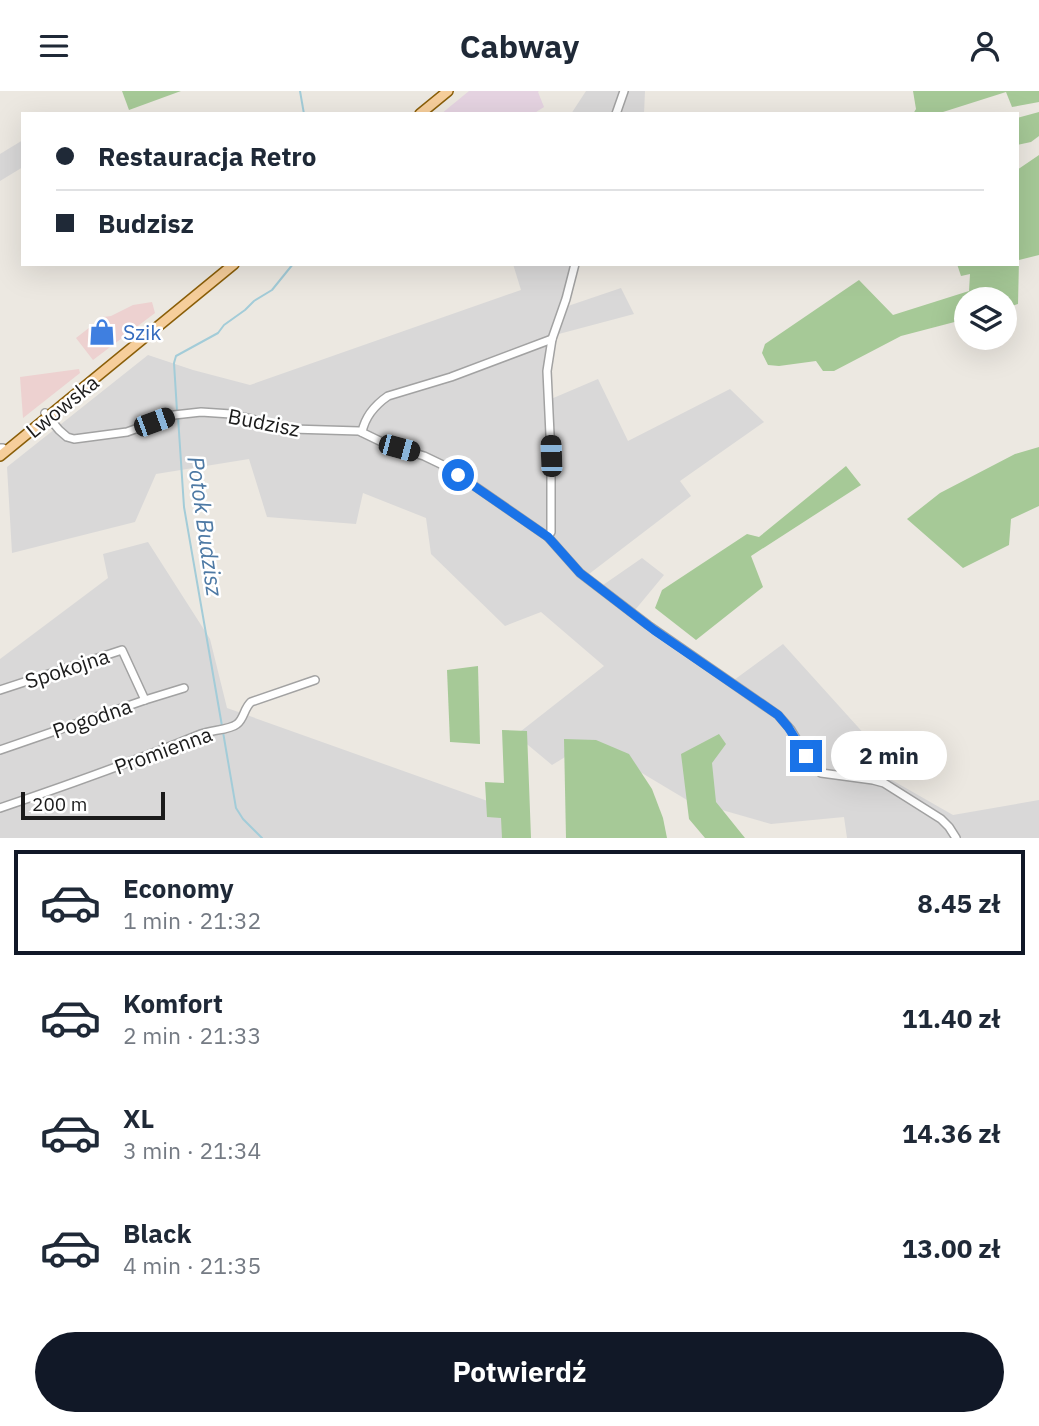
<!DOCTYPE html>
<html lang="pl">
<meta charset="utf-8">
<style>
:root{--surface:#fff;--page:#f2f2f3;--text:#1f2937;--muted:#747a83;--line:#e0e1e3;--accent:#111827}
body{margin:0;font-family:"IBM Plex Sans",sans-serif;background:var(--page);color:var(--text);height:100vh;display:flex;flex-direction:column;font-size:26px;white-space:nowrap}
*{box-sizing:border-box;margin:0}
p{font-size:23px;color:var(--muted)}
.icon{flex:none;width:38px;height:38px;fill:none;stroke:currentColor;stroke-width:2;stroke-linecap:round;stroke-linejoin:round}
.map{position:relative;height:747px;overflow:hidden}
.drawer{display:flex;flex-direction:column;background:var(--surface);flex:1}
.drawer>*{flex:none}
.hud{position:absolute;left:21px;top:21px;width:998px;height:154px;border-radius:0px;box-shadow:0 7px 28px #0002;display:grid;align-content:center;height:154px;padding:0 35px;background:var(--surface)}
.fabs{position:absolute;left:954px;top:196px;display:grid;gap:14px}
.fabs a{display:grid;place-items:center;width:63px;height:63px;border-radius:50%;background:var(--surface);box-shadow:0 7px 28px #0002;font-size:35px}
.scale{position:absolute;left:21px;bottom:18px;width:144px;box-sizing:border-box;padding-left:7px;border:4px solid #1b1b1b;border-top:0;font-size:19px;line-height:24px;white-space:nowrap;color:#1b1b1b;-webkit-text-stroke:5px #fff;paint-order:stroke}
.end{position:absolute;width:32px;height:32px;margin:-16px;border:9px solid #1a73e8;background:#fff;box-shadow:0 0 0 4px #fff}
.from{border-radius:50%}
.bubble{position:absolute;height:49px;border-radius:24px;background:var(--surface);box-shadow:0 7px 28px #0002;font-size:23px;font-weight:700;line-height:49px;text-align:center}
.car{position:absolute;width:21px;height:42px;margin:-21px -10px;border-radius:9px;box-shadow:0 0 5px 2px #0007;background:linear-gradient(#222 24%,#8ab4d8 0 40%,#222 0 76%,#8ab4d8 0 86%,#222 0)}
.hud b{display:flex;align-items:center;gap:24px;height:66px;font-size:26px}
.hud b+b{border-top:2px solid var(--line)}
.hud i{width:18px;height:18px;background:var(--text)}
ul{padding:12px 0 0;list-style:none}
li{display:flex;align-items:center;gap:21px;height:105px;margin:0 14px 10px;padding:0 21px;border:4px solid transparent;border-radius:0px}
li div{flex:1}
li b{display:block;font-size:26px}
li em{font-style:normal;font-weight:700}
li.current{border-color:var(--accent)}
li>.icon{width:63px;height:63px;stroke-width:1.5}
.action{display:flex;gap:14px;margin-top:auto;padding:14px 35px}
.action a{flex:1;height:80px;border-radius:42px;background:var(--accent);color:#fff;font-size:28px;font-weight:700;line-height:80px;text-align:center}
header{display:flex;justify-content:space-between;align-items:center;height:91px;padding:0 35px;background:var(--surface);font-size:32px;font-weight:700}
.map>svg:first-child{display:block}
.residential{fill:#d9d8d8}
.commercial{fill:#edd1d0}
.industrial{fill:#e5d3e1}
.forest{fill:#a6c997}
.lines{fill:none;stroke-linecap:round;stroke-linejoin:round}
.stream{stroke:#a3ccd8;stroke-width:2}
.minor-casing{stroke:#a2a2a2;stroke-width:10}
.major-casing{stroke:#8a5e08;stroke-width:12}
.minor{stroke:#fff;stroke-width:7}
.major{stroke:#f6ce9b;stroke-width:9}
.route{stroke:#1a73e8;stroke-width:9}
.labels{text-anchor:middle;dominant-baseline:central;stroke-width:5;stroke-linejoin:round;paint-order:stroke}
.shop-label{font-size:21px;fill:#366cbe;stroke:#fff;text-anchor:start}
.street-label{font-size:21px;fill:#1b1b1b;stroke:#fff}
.water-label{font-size:23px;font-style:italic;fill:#4d79a4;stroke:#fff}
</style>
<header><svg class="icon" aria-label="menu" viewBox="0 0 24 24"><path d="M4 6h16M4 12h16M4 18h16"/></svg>Cabway<svg class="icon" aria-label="person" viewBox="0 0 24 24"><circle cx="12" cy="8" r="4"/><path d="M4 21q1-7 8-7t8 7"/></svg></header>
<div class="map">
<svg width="1039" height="747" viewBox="0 0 1039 747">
<rect width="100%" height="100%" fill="#ece8e1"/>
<!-- residential -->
<g class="residential">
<polygon points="586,0 645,0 644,23 571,23"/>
<polygon points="23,49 23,76 0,90 0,63"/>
<polygon points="513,173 577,173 565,216 621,197 634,223 555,244 550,275 551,308 598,288 628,350 730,298 764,331 680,390 691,405 589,483 603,494 642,467 664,484 635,519 734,589 783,553 876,656 845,680 890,688 953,724 1039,709 1039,747 847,747 844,726 771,733 687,709 590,651 552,674 516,644 604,575 541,521 505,535 431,463 426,427 363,402 356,433 267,426 249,368 156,383 135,431 12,462 7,376 148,264 193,279 250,294 521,199"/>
<polygon points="148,451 210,548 227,617 521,722 526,747 0,747 0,568 108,487 103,463"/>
</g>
<!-- commercial -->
<g class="commercial">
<polygon points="152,211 155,222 93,269 76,247 103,226 111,225 133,214"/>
<polygon points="79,278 80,282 23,327 20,286"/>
</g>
<!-- industrial -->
<polygon class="industrial" points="469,0 539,0 538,1 544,16 533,23 441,23"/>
<!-- forest -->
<g class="forest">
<polygon points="122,0 181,0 129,19"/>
<polygon points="913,0 1039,0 1039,11 1012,16 1006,1 943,21 943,23 913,23 916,18"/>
<polygon points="1039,21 1039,45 1031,51 1017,54 1017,27"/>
<polygon points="1039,64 1039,164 1019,169 1018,213 1005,217 1004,208 966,208 966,228 901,245 834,280 823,280 816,270 779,275 768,274 762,262 765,253 859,189 893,224 969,200 970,183 961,185 957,173 1017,173 1017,79"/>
<polygon points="1039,356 1039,415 1011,428 1009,454 963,477 907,428 940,402 1015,363"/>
<polygon points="846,375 861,394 751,465 763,496 696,549 655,517 662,499 747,443 759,446"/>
<polygon points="478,575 480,653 450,651 447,579"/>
<polygon points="502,639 527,640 531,747 502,747 501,727 487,726 485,691 504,692"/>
<polygon points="719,643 726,653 712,672 716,711 745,747 705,747 689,728 681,663"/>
<polygon points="564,648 596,649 629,663 652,698 663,727 667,747 566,747"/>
</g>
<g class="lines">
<!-- stream -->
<g class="stream">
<polyline points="300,0 304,23"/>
<polyline points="177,320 174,272 176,265 218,242 224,234 245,219 254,210 272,199 293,173"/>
<polyline points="178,326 184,416 222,635"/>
<polyline points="223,641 236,717 243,728 262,747"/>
</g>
<defs>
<g id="minor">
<polyline points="616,23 624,0"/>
<polyline points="45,322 59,339 67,346 74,348 127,341 174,324 201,321 231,323 292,338 359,340 388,354 424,365 447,376 548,446 580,482 648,534 778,624 791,639 813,675 821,682 873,689 884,692 941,728 949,736 956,747"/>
<path d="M362 341C365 326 375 314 388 305L451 286 552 248"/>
<polyline points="0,357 3,357"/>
<polyline points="548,446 551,441 551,365 547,280 552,248 566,208 575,173"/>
<polyline points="0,599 122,559 145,609"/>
<polyline points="0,659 145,609 184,597"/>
<path d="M0 717C68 694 135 670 201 643 211 639 230 639 237 633 244 628 244 617 251 611L315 589"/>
</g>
<g id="major">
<polyline points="420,23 448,0"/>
<polyline points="0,365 234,173"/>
</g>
</defs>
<!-- minor casing -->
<use href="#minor" class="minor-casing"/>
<!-- major casing -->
<use href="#major" class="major-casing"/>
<!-- minor -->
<use href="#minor" class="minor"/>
<!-- major -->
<use href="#major" class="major"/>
</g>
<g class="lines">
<!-- route -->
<polyline class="route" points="458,384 548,446 580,482 654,539 778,624 788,636 806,665"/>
</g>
<!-- icons -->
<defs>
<symbol id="shop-bare" viewBox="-9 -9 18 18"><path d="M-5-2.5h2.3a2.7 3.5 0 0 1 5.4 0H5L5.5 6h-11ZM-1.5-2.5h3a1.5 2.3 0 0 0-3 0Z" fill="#3f7fe0" stroke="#fff" stroke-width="2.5" paint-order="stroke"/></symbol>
</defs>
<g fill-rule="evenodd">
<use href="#shop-bare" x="83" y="222" width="38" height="38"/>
</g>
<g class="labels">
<!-- shop labels -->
<g class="shop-label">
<text x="123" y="241">Szik</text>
</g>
<!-- street labels -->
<g class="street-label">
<text transform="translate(62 315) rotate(-39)">Lwowska</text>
<text transform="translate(264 331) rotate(11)">Budzisz</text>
<text transform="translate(67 577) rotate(-18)">Spokojna</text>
<text transform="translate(92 627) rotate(-19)">Pogodna</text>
<text transform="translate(163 659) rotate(-20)">Promienna</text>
</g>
<!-- water labels -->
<g class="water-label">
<text transform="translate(206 435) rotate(82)">Potok Budzisz</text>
</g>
</g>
</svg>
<div class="fabs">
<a><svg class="icon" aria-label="layers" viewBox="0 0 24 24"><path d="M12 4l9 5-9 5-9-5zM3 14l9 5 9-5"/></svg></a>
</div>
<div class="scale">200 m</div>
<i class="end from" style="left:458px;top:384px"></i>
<i class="end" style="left:806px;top:665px"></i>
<div class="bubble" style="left:831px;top:640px;width:116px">2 min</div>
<i class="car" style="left:154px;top:331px;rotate:70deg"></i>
<i class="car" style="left:399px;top:357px;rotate:105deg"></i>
<i class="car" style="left:551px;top:365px;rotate:358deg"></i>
<div class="hud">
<b><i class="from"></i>Restauracja Retro</b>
<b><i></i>Budzisz</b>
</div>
</div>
<section class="drawer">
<ul>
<li class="current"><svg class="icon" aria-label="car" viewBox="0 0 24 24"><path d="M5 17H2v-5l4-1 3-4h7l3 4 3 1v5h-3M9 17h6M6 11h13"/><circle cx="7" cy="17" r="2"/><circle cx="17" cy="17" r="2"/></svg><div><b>Economy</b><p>1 min · 21:32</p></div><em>8.45 zł</em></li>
<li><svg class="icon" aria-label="car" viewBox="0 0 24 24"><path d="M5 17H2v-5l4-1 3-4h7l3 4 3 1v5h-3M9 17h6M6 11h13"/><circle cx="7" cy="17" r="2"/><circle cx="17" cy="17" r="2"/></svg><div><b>Komfort</b><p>2 min · 21:33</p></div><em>11.40 zł</em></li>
<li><svg class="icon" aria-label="car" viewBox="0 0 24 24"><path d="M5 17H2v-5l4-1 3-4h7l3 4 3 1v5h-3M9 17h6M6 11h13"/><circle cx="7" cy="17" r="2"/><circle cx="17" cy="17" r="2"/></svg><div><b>XL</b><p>3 min · 21:34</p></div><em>14.36 zł</em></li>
<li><svg class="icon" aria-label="car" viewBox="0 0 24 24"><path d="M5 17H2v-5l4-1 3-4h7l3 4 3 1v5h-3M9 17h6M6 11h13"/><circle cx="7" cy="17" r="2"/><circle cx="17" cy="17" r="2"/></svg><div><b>Black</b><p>4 min · 21:35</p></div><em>13.00 zł</em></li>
</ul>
<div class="action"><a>Potwierdź</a></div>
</section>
